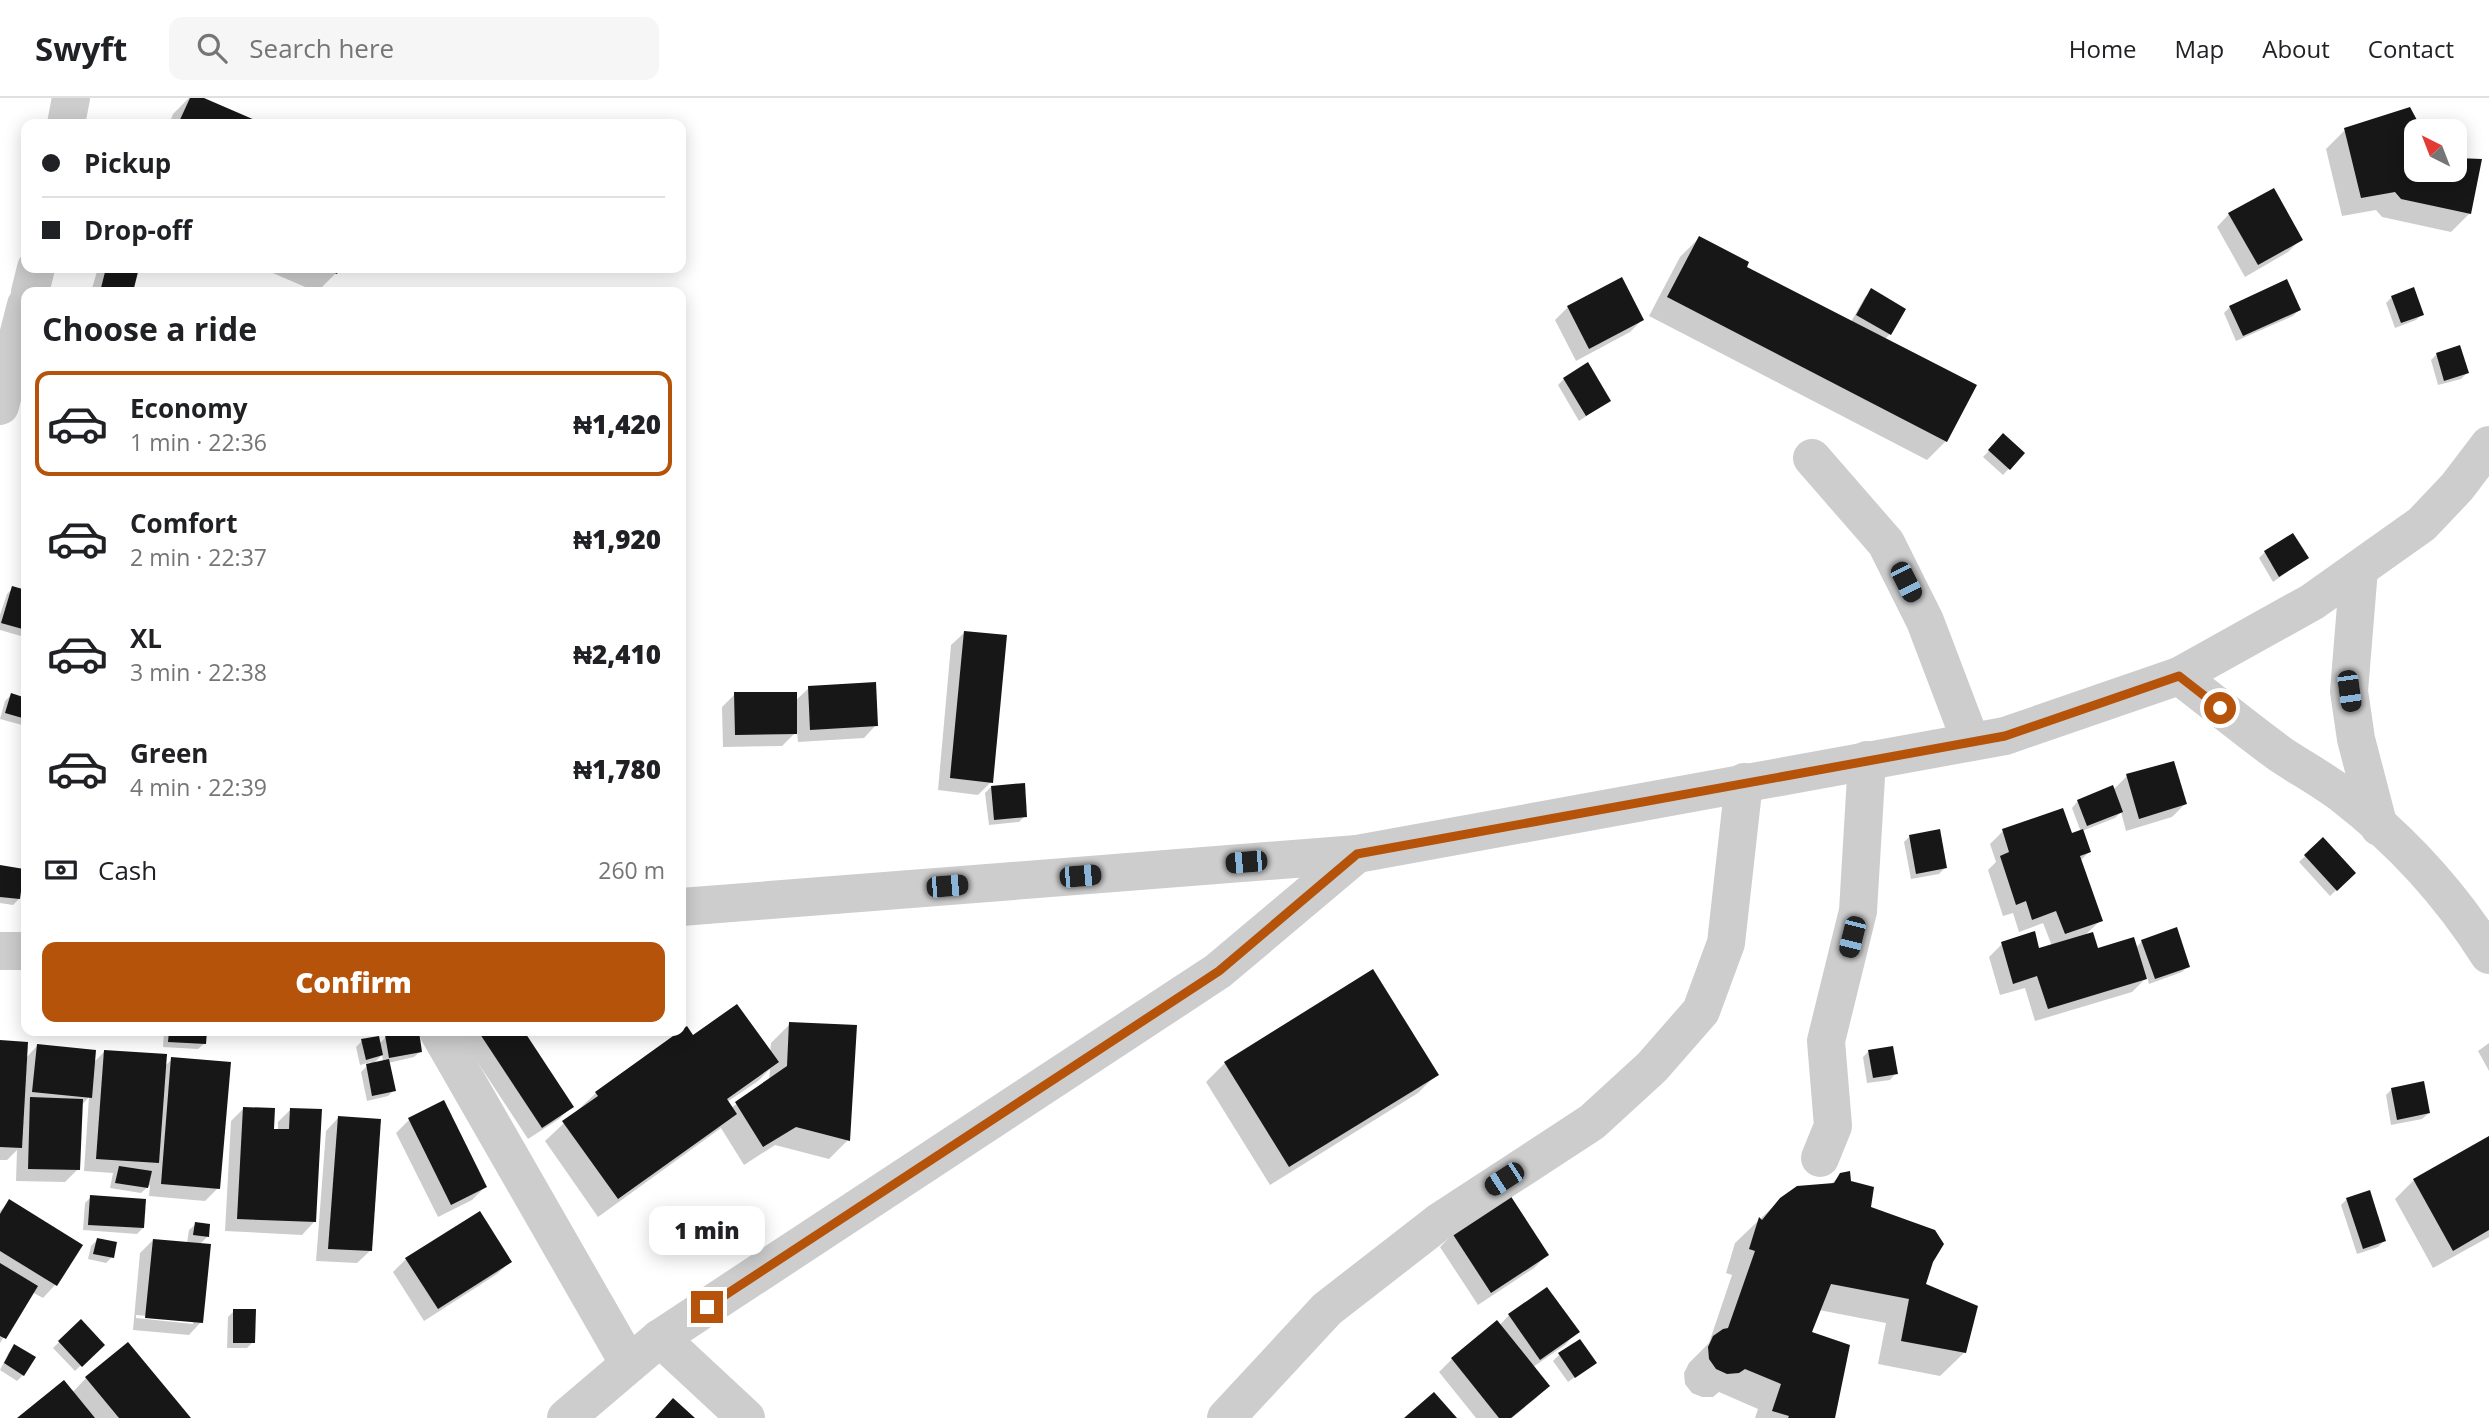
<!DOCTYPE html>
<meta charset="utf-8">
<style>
:root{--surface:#fff;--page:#f6f6f6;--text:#202124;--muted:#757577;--line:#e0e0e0;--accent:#b45309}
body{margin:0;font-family:"Open Sans",sans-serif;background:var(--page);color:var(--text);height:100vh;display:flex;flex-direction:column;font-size:26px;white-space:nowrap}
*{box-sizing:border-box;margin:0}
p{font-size:23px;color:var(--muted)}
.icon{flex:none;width:38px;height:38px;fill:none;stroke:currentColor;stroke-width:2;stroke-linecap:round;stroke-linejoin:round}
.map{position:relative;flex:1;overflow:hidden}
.details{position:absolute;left:21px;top:189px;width:665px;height:749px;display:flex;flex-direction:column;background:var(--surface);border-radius:14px;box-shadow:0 4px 18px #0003}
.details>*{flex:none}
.hud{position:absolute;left:21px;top:21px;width:665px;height:154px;border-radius:14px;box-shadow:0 4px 18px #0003;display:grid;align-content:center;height:154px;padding:0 21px;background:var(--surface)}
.needle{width:46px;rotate:318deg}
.fabs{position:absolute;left:2404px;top:21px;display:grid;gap:14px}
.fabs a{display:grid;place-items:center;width:63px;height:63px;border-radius:14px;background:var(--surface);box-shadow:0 4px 18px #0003;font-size:35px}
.end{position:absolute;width:32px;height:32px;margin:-16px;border:9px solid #b45309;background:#fff;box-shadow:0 0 0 4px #fff}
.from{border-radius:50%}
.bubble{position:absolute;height:49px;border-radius:14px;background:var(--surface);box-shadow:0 4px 18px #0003;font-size:23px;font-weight:800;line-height:49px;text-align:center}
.car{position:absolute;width:21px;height:42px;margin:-21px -10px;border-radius:9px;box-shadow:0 0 5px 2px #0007;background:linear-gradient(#222 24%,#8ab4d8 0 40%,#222 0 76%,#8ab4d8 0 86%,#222 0)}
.hud b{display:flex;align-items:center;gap:24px;height:66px;font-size:26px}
.hud b+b{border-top:2px solid var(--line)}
.hud i{width:18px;height:18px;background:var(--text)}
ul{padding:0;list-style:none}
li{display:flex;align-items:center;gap:21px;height:105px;margin:0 14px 10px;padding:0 7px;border:4px solid transparent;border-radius:14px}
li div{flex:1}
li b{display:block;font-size:26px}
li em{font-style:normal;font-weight:800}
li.selected{border-color:var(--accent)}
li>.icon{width:63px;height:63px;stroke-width:1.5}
h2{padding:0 21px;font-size:32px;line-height:84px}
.pay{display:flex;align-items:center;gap:18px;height:77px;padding:0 21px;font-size:26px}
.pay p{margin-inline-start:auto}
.primary-button{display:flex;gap:14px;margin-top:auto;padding:14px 21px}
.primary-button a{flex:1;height:80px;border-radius:14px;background:var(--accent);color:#fff;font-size:28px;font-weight:800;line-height:80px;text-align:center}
header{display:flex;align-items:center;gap:42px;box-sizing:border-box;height:98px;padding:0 35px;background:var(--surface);border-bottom:2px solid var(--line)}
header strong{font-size:33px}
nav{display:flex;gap:38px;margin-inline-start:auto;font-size:24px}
.search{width:490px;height:63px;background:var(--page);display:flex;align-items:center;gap:18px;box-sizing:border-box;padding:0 24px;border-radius:14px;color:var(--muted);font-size:26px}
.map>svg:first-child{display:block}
.shadow{fill:#0003;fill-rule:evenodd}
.building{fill:#171717}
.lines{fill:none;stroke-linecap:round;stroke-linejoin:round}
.minor{stroke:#cdcdcd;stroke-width:38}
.route{stroke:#b45309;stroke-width:9}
</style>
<header>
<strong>Swyft</strong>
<div class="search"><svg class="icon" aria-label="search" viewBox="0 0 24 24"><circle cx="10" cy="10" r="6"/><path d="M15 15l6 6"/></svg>Search here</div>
<nav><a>Home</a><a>Map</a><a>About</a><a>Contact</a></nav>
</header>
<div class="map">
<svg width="2489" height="1320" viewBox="0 0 2489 1320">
<rect width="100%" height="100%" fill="#fff"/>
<!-- shadow -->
<g class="shadow">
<polygon points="189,0 199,0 260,26 169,26 173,16"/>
<polygon points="2416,24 2407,33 2417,72 2455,72 2470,115 2451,134 2382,119 2376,112 2342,118 2326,51 2345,32"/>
<polygon points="2229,116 2300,142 2288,154 2245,179 2217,129"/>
<polygon points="1699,140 1745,170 1851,224 1865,199 1871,193 1890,236 1884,242 1946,343 1927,362 1649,218 1680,159"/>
<polygon points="98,170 137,170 131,194 91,194"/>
<polygon points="261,170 338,170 336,175 317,194"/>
<polygon points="2392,199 2422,216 2416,222 2395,230 2386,205"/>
<polygon points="1568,209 1642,222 1630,234 1576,263 1555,222"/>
<polygon points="2230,209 2299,212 2293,218 2236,243 2224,215"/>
<polygon points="2437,256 2467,275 2461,281 2438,287 2431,262"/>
<polygon points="1564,281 1609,303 1579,323 1558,287"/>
<polygon points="2003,338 2023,355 2003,377 1983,359"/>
<polygon points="2265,454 2307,460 2273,484 2259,460"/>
<polygon points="13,490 26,494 26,533 21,538 0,532 0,517 7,496"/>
<polygon points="964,535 991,684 978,697 938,692 951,547"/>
<polygon points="809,590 876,627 864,640 798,644 797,633 782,648 723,649 722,609 735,596 795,603"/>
<polygon points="11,597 26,602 26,623 22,627 0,621 5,603"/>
<polygon points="2127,678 2185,706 2172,719 2126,733 2121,714 2115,720 2082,733 2089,754 2080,763 2101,822 2084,838 2097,852 2136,850 2142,843 2188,868 2182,874 2149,886 2147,879 2132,894 2035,923 2025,890 2000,897 1989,859 2002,846 2038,852 2052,848 2043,825 2019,834 2013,815 2003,818 1988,772 1996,764 1990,746 2003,733 2062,712 2071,738 2081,734 2072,710 2078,703 2113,692"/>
<polygon points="991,689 1025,718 1019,724 989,727 985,695"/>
<polygon points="1910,738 1945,770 1939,776 1911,781 1904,744"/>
<polygon points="2323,741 2354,775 2330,798 2299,764"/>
<polygon points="0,769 19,801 13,807 0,805"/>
<path d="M790 926 848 1042 829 1061 775 1047 744 1067 721 1030 598 1119 545 1043 596 995 692 940 770 955 771 945ZM770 971 769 983 731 1010 727 1004 758 983Z"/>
<polygon points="164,933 205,933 205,945 198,951 163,949"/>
<polygon points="457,933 522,933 572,1008 559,1021 528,1041"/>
<path d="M386 939 421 953 414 959 388 965 394 992 388 998 367 1003 361 974 371 964 360 967 356 949 362 943 379 946ZM382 957 383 964 372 967Z"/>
<polygon points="0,944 25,961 37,948 93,965 104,954 164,969 172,961 218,1090 205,1103 149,1098 150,1087 141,1095 110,1090 113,1075 84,1073 89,999 81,1008 78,1071 65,1084 16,1083 17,1052 7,1062 0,1062"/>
<polygon points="2489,945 2489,973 2478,953"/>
<polygon points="1869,953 1896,975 1890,982 1867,985 1863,959"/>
<polygon points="1225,965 1437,976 1418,995 1270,1087 1206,984"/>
<polygon points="2392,991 2429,1015 2422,1021 2391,1027 2386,997"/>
<polygon points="443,1004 485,1089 472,1102 438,1119 396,1035 409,1022"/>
<polygon points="244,1010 273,1033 278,1033 278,1024 291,1011 314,1124 302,1137 225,1133 231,1023"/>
<polygon points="338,1020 370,1153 357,1165 316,1163 326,1033"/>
<polygon points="2489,1040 2489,1139 2433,1170 2395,1101 2414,1082"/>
<polygon points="1841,1077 1869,1110 1931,1164 1924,1187 1965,1254 1940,1278 1878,1266 1886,1225 1819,1212 1810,1235 1833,1320 1755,1320 1758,1311 1719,1294 1713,1299 1702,1299 1692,1295 1685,1286 1684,1275 1689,1265 1709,1245 1732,1177 1726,1175 1735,1145 1781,1101 1830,1087"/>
<polygon points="91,1099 143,1130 137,1136 83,1132 85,1105"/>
<polygon points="2347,1101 2384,1143 2378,1149 2357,1156 2341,1107"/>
<polygon points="9,1104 80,1148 55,1187 43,1200 32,1194 0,1245 0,1113"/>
<path d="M196 1126 207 1139 199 1147 201 1224 189 1237 133 1232 140 1155 153 1142 187 1145 189 1132ZM136 1217 193 1222V1226L136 1220Z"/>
<polygon points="1453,1136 1547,1157 1534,1170 1478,1207 1440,1149"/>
<polygon points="97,1142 112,1159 106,1165 88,1161 91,1148"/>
<polygon points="406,1161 510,1164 497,1176 424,1223 393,1174"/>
<polygon points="234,1213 253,1244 247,1250 227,1250 228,1219"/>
<polygon points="1509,1217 1577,1234 1565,1247 1533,1269 1548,1288 1535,1301 1512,1320 1476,1320 1439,1274 1452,1261 1499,1228"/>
<polygon points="80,1224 102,1247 75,1273 53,1250"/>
<polygon points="15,1249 23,1277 17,1283 0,1272 9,1254"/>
<polygon points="1559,1257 1595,1265 1568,1284 1553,1263"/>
<polygon points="86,1280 189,1320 20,1320 72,1295"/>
</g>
<!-- building -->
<g class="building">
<polygon points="190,0 204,0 264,26 178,26"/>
<polygon points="2410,9 2418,24 2408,30 2413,40 2417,40 2417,72 2455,72 2455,45 2461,46 2456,60 2482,61 2471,116 2401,101 2395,94 2361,100 2344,30"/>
<polygon points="2274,90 2303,142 2258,167 2228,115"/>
<polygon points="1699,138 1749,164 1747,169 1977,287 1947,344 1667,199"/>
<polygon points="106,170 139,170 133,194 100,194"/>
<polygon points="323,170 340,170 337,176"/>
<polygon points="1622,179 1644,222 1589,251 1567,208"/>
<polygon points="2287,181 2301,212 2243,238 2229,208"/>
<polygon points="2414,189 2424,217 2401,225 2391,198"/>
<polygon points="1871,190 1906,211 1891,237 1856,217"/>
<polygon points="2460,247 2469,275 2444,283 2436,255"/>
<polygon points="1588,264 1611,303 1586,318 1563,280"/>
<polygon points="2003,335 2025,355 2010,372 1988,352"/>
<polygon points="2293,435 2309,460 2279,479 2264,453"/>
<polygon points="12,488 26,492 26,532 1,525"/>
<polygon points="964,533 1007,537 993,685 950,680"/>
<polygon points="876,584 878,628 810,632 808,588"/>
<polygon points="734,594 797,594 797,636 735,637"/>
<polygon points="11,595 26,600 26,621 5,615"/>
<polygon points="2174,663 2187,706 2139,721 2126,676"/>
<polygon points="1025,685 1027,719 994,722 991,688"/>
<polygon points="2113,687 2123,714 2087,728 2077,702"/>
<polygon points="2063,710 2072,735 2083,731 2091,754 2080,758 2103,823 2065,836 2056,813 2032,822 2026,803 2016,807 2000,758 2009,754 2002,731"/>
<polygon points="1940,731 1947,770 1916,776 1909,737"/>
<polygon points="2323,739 2356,775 2337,793 2304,757"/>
<polygon points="0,767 24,771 20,801 0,799"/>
<polygon points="2177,829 2190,869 2155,881 2141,842"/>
<polygon points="2035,833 2039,850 2093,834 2098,850 2134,839 2147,881 2048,911 2037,878 2013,886 2001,844"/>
<polygon points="1373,871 1439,977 1289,1069 1224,964"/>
<polygon points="737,906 779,964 727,1001 737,1016 618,1101 562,1023 598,998 595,994 687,928 693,937"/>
<polygon points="789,924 857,927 850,1043 796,1029 763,1049 735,1004 787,968"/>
<polygon points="169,933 207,933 206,946 168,944"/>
<polygon points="411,933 419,933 422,954 389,960 385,937"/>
<polygon points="478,933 524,933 574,1009 542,1030"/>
<polygon points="379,938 383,957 366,962 361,941"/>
<polygon points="0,942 28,944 22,1050 0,1049"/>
<polygon points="37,946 96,952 92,1000 32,994"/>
<polygon points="1893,948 1898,976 1873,980 1868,952"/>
<polygon points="104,952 167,956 159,1065 96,1061"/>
<polygon points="171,959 231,964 220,1091 161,1086"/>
<polygon points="389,961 396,993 372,998 366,966"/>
<polygon points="2424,983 2430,1015 2397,1022 2391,990"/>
<polygon points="30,999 83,1001 80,1072 28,1071"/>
<polygon points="444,1002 487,1089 451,1107 408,1020"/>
<polygon points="243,1009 275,1010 274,1031 289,1031 290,1010 322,1011 316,1124 237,1121"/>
<polygon points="338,1018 381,1021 372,1153 328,1151"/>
<polygon points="2489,1038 2489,1132 2453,1153 2413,1081"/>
<polygon points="119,1068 152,1073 148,1090 115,1085"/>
<polygon points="1850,1073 1851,1083 1874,1089 1871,1109 1935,1132 1944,1146 1933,1164 1926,1186 1978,1208 1966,1255 1901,1243 1909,1201 1831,1186 1812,1234 1850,1247 1835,1320 1788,1320 1789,1318 1772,1313 1781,1286 1745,1271 1739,1275 1727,1276 1716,1271 1709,1261 1708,1249 1713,1238 1723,1231 1728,1230 1755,1153 1749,1151 1759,1119 1762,1122 1780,1100 1797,1088 1834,1085 1840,1075"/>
<polygon points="2370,1092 2386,1143 2363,1151 2346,1100"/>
<polygon points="90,1097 146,1101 144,1130 88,1127"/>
<polygon points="1510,1097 1549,1157 1491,1195 1452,1135"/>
<polygon points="9,1101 83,1147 57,1188 0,1153 0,1116"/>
<polygon points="480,1113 512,1164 438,1211 405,1160"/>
<polygon points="195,1124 210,1126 209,1139 193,1137"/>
<polygon points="97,1140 117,1144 114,1160 93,1156"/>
<polygon points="153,1141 211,1146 203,1225 145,1220"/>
<polygon points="0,1165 38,1188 6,1241 0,1238"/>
<polygon points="1547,1189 1580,1234 1540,1262 1508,1216"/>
<polygon points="233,1211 256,1211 255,1245 233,1245"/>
<polygon points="81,1221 105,1247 82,1269 58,1243"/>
<polygon points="1497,1222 1550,1288 1511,1320 1499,1320 1451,1260"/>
<polygon points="1580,1241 1597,1265 1575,1280 1558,1255"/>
<polygon points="128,1244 191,1320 119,1320 85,1279"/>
<polygon points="14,1246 36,1259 24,1278 4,1265"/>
<polygon points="64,1282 95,1320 17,1320"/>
<polygon points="1434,1294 1457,1320 1404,1320"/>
<polygon points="673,1300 695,1320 655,1320"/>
</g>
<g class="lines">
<!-- minor -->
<g class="minor">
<polyline points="66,26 71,0"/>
<polyline points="30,194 36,170"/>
<polyline points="0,308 26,207"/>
<polyline points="1812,360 1886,445 1925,523 1971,644"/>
<polyline points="2359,471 2349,593 2356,641 2379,729"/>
<path d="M2179 578C2213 604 2246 631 2280 656 2301 670 2323 682 2343 697 2400 741 2451 797 2489 857"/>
<polyline points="681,809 1357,756 2005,638 2179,578 2312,504 2422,426 2457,389 2489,347"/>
<polyline points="0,853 26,853"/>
<polyline points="438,933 629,1266"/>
<polyline points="1820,1060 1833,1028 1826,943 1858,813 1867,662"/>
<polyline points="660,1240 746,1320"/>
<polyline points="566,1320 660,1240 1218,873 1357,756"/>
<polyline points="1226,1320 1327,1211 1439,1124 1592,1024 1652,969 1701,913 1726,845 1744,684"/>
</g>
</g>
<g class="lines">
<!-- route -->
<polyline class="route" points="707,1209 1219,873 1357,756 2005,638 2179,578 2220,610"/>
</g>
</svg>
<div class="fabs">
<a><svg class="needle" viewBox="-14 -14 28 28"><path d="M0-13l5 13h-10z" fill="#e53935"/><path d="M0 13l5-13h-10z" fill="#757577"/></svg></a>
</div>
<i class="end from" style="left:2220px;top:610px"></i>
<i class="end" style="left:707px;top:1209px"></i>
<div class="bubble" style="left:649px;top:1108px;width:116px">1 min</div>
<i class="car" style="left:1906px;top:484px;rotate:153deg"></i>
<i class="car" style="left:2349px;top:593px;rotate:172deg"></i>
<i class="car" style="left:1246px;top:764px;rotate:265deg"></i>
<i class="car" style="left:1080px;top:778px;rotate:85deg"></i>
<i class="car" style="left:947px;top:788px;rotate:85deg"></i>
<i class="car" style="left:1852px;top:839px;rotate:194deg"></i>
<i class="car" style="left:1504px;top:1081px;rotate:237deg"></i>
<div class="hud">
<b><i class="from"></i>Pickup</b>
<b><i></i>Drop-off</b>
</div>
<section class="details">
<h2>Choose a ride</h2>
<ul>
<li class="selected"><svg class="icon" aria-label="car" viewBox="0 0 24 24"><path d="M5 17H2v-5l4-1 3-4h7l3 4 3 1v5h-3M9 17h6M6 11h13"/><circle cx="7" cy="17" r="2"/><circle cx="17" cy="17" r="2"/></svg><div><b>Economy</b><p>1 min · 22:36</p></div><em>₦1,420</em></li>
<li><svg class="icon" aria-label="car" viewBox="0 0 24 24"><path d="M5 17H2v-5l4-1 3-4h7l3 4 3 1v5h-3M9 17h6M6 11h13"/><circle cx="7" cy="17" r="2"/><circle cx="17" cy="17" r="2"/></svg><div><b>Comfort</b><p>2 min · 22:37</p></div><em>₦1,920</em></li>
<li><svg class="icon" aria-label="car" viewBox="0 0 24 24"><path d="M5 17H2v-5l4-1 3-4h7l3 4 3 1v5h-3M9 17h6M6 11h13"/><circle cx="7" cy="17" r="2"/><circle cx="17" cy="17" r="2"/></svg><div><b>XL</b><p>3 min · 22:38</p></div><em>₦2,410</em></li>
<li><svg class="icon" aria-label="car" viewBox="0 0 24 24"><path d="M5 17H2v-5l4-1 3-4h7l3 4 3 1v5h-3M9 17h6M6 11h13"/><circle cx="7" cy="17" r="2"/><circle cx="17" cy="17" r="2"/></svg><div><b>Green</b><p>4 min · 22:39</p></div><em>₦1,780</em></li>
</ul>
<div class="pay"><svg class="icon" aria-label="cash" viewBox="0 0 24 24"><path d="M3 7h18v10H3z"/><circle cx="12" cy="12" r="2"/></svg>Cash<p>260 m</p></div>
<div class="primary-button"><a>Confirm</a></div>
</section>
</div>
